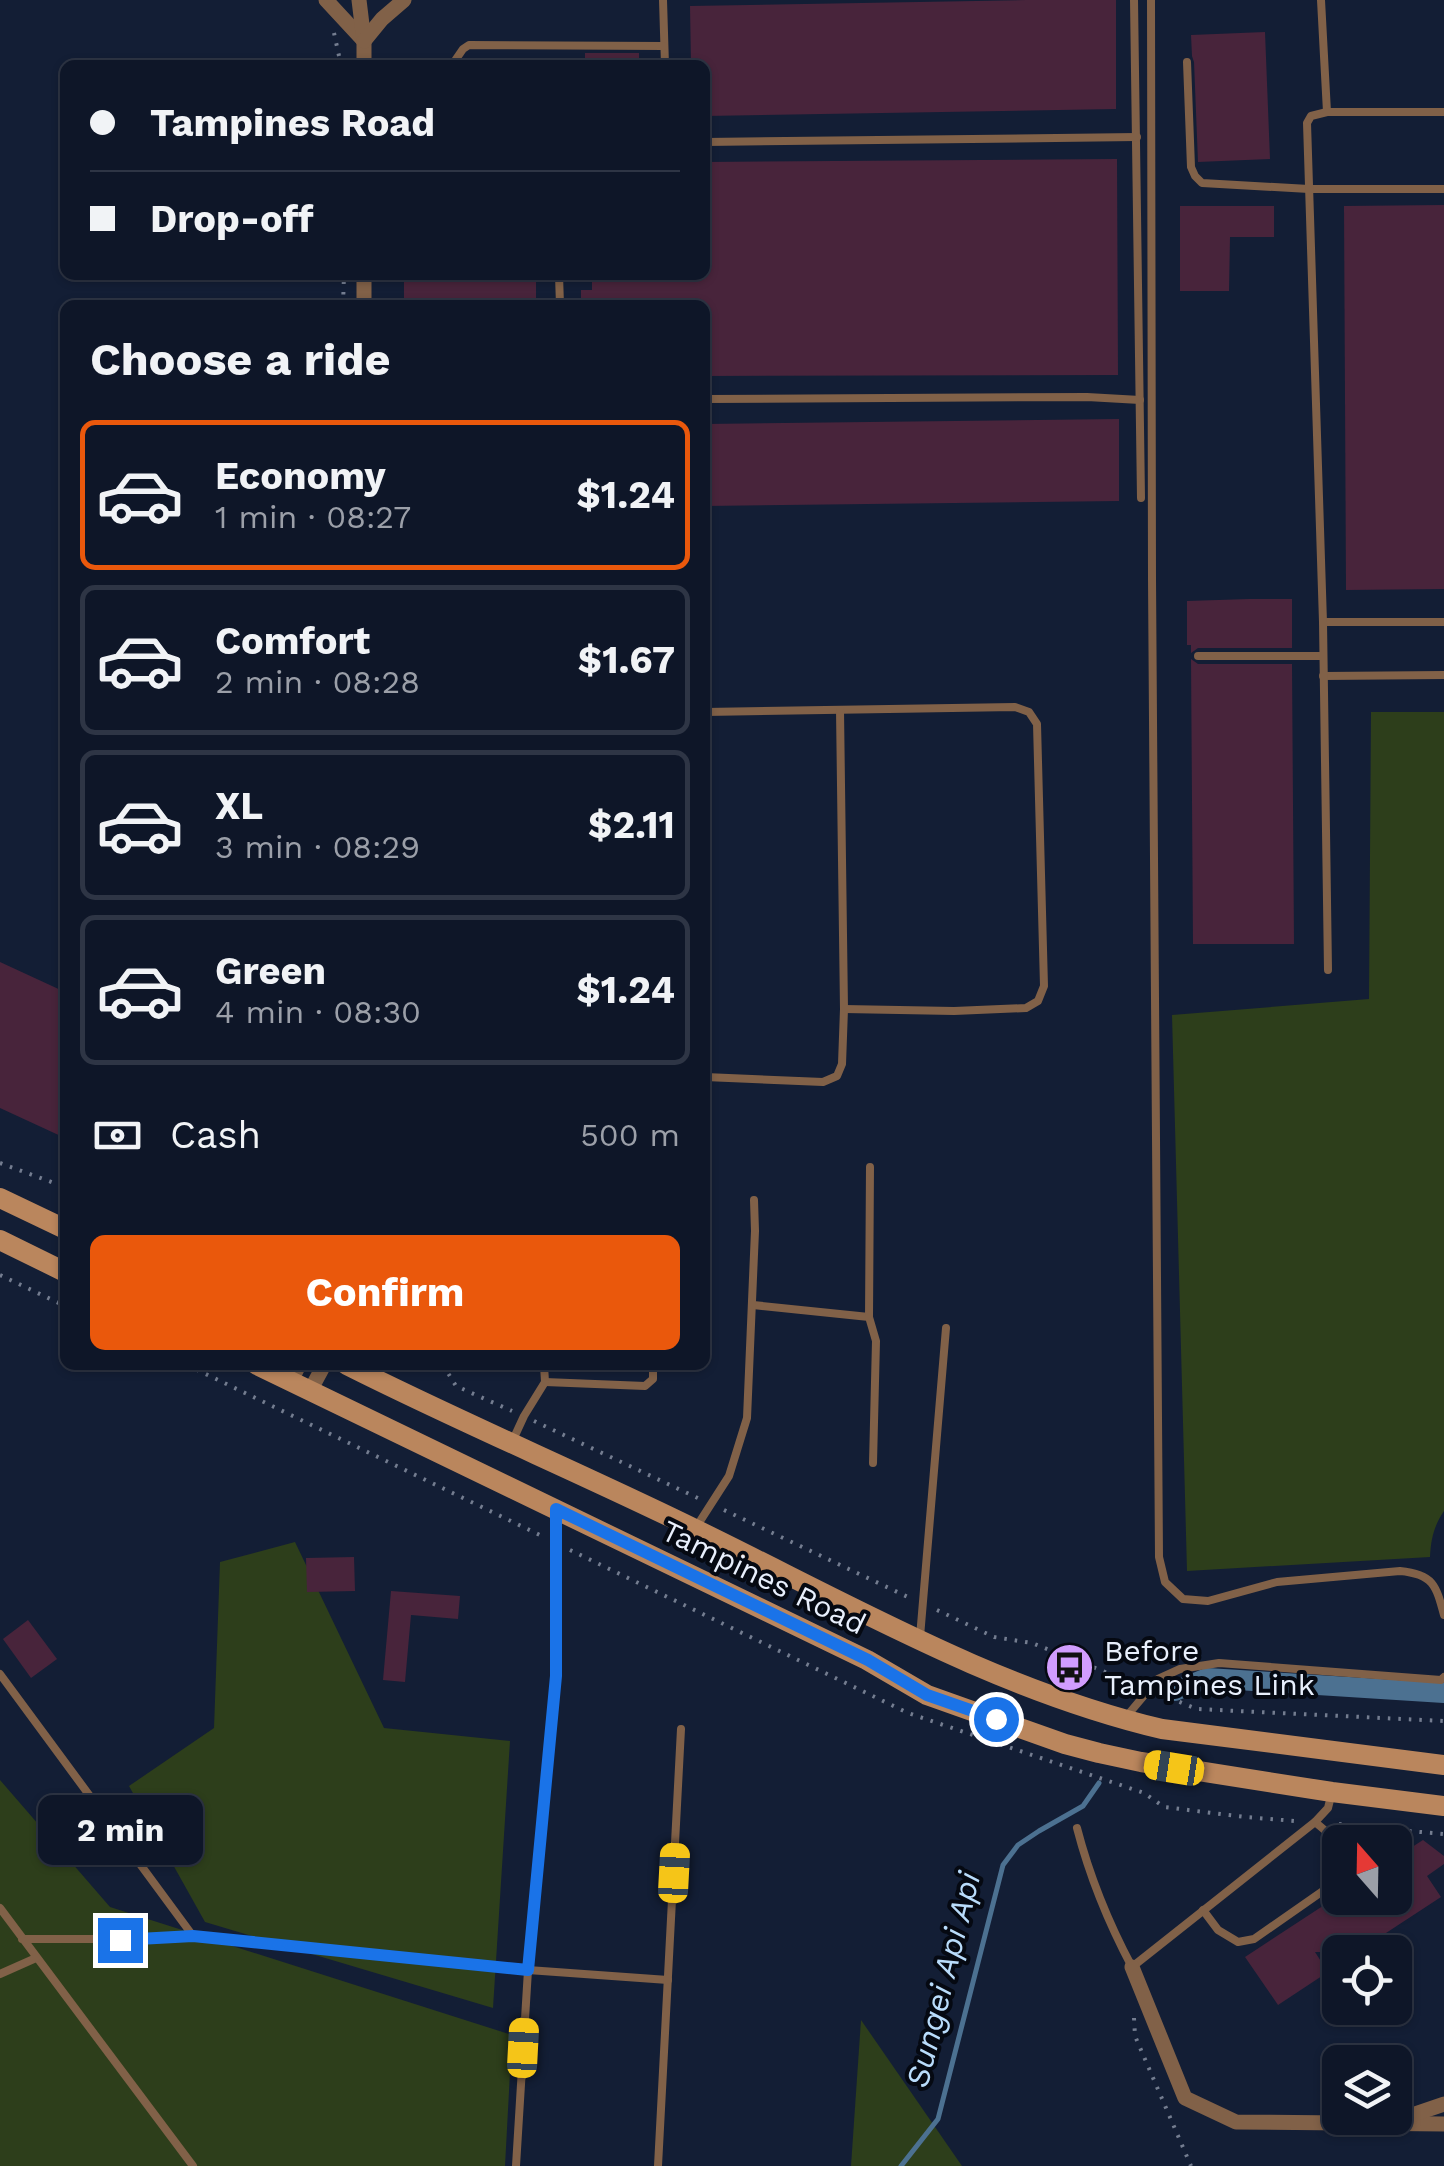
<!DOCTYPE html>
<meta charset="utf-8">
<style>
:root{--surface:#0e1628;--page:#1c2334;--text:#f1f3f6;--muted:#9b9fa8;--line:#2e3545;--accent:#ea580c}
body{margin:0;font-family:"Work Sans",sans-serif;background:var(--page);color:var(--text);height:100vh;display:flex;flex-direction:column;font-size:38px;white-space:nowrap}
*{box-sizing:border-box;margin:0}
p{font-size:32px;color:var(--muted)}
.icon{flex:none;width:55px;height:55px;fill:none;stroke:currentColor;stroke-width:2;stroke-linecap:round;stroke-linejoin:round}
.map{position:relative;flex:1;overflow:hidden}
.sheet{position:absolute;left:60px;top:300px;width:650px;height:1070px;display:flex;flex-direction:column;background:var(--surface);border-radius:15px;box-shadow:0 2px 8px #0004,0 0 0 2px var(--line)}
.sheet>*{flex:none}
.hud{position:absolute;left:60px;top:60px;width:650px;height:220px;border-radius:15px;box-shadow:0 2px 8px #0004,0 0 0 2px var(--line);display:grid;align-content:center;height:220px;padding:0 30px;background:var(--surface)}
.needle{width:65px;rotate:340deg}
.fabs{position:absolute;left:1322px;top:1825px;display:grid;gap:20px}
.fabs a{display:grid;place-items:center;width:90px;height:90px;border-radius:15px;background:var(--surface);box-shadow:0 2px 8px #0004,0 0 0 2px var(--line);font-size:50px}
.end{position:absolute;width:45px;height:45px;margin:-22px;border:12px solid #1a73e8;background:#fff;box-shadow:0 0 0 5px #fff}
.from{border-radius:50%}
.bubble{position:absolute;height:70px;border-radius:15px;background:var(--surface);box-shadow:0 2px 8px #0004,0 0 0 2px var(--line);font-size:32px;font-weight:700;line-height:70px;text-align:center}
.car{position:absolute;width:30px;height:60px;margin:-30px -15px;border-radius:12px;box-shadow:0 0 8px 2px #0007;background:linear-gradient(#f5c518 24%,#345 0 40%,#f5c518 0 76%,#345 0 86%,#f5c518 0)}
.hud b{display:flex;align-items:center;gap:35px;height:95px;font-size:38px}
.hud b+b{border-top:2px solid var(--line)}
.hud i{width:25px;height:25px;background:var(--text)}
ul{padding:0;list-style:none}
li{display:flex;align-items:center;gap:30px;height:150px;margin:0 20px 15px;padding:0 10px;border:5px solid var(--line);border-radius:15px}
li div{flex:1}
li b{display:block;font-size:38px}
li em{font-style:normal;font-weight:700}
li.current{border-color:var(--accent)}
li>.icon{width:90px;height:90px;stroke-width:1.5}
h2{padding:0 30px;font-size:45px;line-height:120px}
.pay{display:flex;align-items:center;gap:25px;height:110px;padding:0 30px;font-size:38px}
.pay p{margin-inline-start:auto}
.button{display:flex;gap:20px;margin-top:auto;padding:20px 30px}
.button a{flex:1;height:115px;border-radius:15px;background:var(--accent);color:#fff;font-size:40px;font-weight:700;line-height:115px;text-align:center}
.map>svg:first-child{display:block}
.green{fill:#2d3e1b}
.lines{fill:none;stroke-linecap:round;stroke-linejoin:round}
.stream{stroke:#4c7191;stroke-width:5}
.canal{stroke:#4c7191;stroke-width:20}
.building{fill:#48243b}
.path{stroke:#747d90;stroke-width:4;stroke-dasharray:2.5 8;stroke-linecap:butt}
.service{stroke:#816148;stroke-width:8}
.minor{stroke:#816148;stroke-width:15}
.secondary{stroke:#ba865d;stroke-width:20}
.route{stroke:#1a73e8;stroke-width:12}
.labels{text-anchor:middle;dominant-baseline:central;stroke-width:8;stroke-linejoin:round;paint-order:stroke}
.street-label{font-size:30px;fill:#e8effc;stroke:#050912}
.poi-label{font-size:30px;fill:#e8effc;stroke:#050912;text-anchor:start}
.water-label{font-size:32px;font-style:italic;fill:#b9dcfb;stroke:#050912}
</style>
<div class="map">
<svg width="1444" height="2166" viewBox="0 0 1444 2166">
<rect width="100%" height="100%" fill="#131e35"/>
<!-- green -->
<g class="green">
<path d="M1371 712H1444V1511C1434 1526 1431 1538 1430 1557L1187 1571 1172 1015 1369 999Z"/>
<polygon points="295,1542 384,1728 510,1741 493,2008 205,1922 129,1786 214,1728 220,1562"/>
<polygon points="0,1780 110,1907 512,2035 505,2166 0,2166"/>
<polygon points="861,2020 962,2166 851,2166"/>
</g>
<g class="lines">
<!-- stream -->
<polyline class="stream" points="901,2166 938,2119 1003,1865 1018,1845 1039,1831 1083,1806 1099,1783"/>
<!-- canal -->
<polyline class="canal" points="1175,1691 1207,1678 1444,1693"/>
</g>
<!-- building -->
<g class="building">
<polygon points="1026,0 1116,0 1116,109 705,116 705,65 691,65 690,6"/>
<polygon points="1265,32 1270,159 1198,162 1194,62 1192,56 1191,35"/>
<rect x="585" y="53" width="54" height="12"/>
<polygon points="1117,159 1118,375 705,376 705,305 581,305 581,290 592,290 592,275 705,275 705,162"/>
<polygon points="1444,205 1444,589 1346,590 1344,206"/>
<polygon points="1180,206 1274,206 1274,237 1230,237 1229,291 1180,291"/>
<rect x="404" y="275" width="132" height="30"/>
<polygon points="1119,419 1119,501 705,506 705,424"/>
<polygon points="1249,599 1292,599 1292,648 1198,648 1191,653 1191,645 1187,645 1187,601"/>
<polygon points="1191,659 1198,664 1292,664 1294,944 1193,944"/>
<polygon points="0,962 65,992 65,1138 0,1108"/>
<polygon points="354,1557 355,1591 307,1592 306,1558"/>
<polygon points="391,1591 460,1596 458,1619 411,1615 405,1682 383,1680"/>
<polygon points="28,1620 57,1659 31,1678 3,1639"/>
<polygon points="1423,1840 1444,1856 1444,1864 1427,1876 1441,1897 1357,1952 1315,1952 1328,1972 1278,2005 1245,1957 1335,1898 1395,1898 1395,1858"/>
</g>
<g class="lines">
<!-- path -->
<g class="path">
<polyline points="334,33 341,65"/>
<polyline points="343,305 344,275"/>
<polyline points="0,1163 65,1187"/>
<polyline points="0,1275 65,1306"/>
<polyline points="187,1365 544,1537"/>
<polyline points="443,1365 456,1386 512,1411"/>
<polyline points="534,1421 702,1500"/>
<polyline points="724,1510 910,1598"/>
<polyline points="570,1550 908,1713 1144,1793 1164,1807 1245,1817 1295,1821"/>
<polyline points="937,1610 994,1637 1032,1643 1138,1685"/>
<polyline points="1160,1694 1197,1709 1444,1721"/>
<polyline points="1339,1824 1389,1829"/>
<polyline points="1409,1831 1444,1834"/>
<polyline points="1134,2018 1135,2036 1191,2166"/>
</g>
<!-- service -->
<g class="service">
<polyline points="663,0 665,65"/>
<polyline points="1134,0 1141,498"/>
<path d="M1151 0 1152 579 1159 1557 1165 1582 1183 1599 1208 1601 1277 1582 1400 1571C1433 1574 1436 1585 1444 1615"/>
<polyline points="1321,0 1327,112"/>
<polyline points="1187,62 1191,167 1195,176 1202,183 1309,189 1444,189"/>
<polyline points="452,65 463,49 469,45 664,46"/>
<polyline points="705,142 1137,137"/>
<polyline points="559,275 560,305"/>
<polyline points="705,399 1087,397 1140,400"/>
<polyline points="1323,622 1444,622"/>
<polyline points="1198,656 1323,656"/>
<polyline points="1323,676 1444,675"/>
<polyline points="705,712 1015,707 1029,712 1037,724 1044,986 1038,1001 1026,1008 954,1011 844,1009"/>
<polyline points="1328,970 1323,622 1307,123 1311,116 1327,112 1444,112"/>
<polyline points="705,1077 823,1082 837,1076 842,1064 844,1009 840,710"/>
<polyline points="753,1305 869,1317 876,1341 873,1463"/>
<polyline points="869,1317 870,1167"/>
<polyline points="545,1382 645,1386 653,1379 653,1365"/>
<polyline points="512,1442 524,1416 545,1382 544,1365"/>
<polyline points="695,1529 729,1476 747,1418 755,1231 754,1200"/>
<polyline points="920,1637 946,1328"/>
<polyline points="0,1674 193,1936"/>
<polyline points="1126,1717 1158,1679 1180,1669 1219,1663 1441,1680 1444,1677"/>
<polyline points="1315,1822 1340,1843"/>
<path d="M1077 1828C1090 1878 1108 1922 1132 1967L1315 1822 1328 1808 1331 1796"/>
<polyline points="1394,1842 1400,1839"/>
<polyline points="0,1908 193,2166"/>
<polyline points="1203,1910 1218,1930 1238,1942 1254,1939 1340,1879"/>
<polyline points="22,1939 119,1939 193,1936 528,1970 668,1980"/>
<polyline points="0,1974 36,1958"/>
<polyline points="516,2166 528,1970 556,1677 556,1513"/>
<polyline points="658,2166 681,1729"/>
</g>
<!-- minor -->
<g class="minor">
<polyline points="326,0 364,41"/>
<polyline points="359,0 364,41 364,65"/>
<polyline points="364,41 382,19 404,0"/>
<polyline points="364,275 364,305"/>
<polyline points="291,1381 299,1365"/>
<polyline points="310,1391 324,1365"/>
<polyline points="1132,1967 1185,2098 1236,2122 1444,2124"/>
<polyline points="1400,2119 1444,2104"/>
</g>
<!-- secondary -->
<g class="secondary">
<polyline points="0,1198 65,1229"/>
<polyline points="0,1240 65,1272"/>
<polyline points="257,1365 867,1660 927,1695 1065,1744 1099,1753 1141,1762 1332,1792 1444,1806"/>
<path d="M347 1365C462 1423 581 1473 697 1530 849 1604 997 1690 1162 1729L1444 1765"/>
</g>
</g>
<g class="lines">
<!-- route -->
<polyline class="route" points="120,1940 193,1936 528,1970 556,1676 556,1509 868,1660 927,1695 996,1719"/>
</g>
<!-- icons -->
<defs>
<symbol id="bus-disc" viewBox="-11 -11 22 22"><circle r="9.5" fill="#d19dfe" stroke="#050912"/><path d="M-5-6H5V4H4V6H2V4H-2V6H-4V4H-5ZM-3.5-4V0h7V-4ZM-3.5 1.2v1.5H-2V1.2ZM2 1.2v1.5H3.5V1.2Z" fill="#111"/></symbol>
</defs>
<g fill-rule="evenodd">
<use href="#bus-disc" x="1042" y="1640" width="55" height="55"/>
</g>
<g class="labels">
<!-- street labels -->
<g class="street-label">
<text transform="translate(764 1577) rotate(26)">Tampines Road</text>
</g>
<!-- poi labels -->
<g class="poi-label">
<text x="1104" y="1650">Before<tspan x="1104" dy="34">Tampines Link</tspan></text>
</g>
<!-- water labels -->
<g class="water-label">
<text transform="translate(943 1980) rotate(-76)">Sungei Api Api</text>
</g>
</g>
</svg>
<div class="fabs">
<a><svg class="needle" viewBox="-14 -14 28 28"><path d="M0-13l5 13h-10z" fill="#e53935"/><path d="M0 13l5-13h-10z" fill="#9b9fa8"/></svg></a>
<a><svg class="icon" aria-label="locate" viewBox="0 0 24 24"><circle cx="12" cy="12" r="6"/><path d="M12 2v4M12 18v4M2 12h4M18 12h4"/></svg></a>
<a><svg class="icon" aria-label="layers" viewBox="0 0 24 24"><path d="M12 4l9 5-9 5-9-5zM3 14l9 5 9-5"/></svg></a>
</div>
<i class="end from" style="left:996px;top:1719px"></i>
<i class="end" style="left:120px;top:1940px"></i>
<div class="bubble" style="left:38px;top:1795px;width:165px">2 min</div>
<i class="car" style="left:1174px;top:1768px;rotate:279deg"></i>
<i class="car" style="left:674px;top:1873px;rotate:3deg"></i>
<i class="car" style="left:523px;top:2048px;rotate:3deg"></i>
<div class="hud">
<b><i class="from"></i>Tampines Road</b>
<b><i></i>Drop-off</b>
</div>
<section class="sheet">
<h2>Choose a ride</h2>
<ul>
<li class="current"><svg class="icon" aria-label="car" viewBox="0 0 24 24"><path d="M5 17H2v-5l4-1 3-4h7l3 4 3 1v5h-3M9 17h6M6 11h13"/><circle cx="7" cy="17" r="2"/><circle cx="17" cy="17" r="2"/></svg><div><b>Economy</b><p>1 min · 08:27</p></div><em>$1.24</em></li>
<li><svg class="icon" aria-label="car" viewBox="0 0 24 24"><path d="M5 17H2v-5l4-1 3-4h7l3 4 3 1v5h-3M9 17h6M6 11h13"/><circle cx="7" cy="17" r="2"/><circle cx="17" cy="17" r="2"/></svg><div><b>Comfort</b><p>2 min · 08:28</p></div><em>$1.67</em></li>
<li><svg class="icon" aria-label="car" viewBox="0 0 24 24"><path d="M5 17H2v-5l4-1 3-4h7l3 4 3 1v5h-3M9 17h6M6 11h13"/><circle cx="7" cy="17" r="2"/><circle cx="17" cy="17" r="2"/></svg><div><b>XL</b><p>3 min · 08:29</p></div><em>$2.11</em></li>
<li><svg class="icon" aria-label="car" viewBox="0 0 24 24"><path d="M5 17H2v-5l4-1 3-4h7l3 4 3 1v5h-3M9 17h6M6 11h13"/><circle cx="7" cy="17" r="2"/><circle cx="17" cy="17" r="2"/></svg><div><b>Green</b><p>4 min · 08:30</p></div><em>$1.24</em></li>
</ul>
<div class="pay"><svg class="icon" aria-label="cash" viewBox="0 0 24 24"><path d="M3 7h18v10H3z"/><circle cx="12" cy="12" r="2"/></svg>Cash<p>500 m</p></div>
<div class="button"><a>Confirm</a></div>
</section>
</div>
